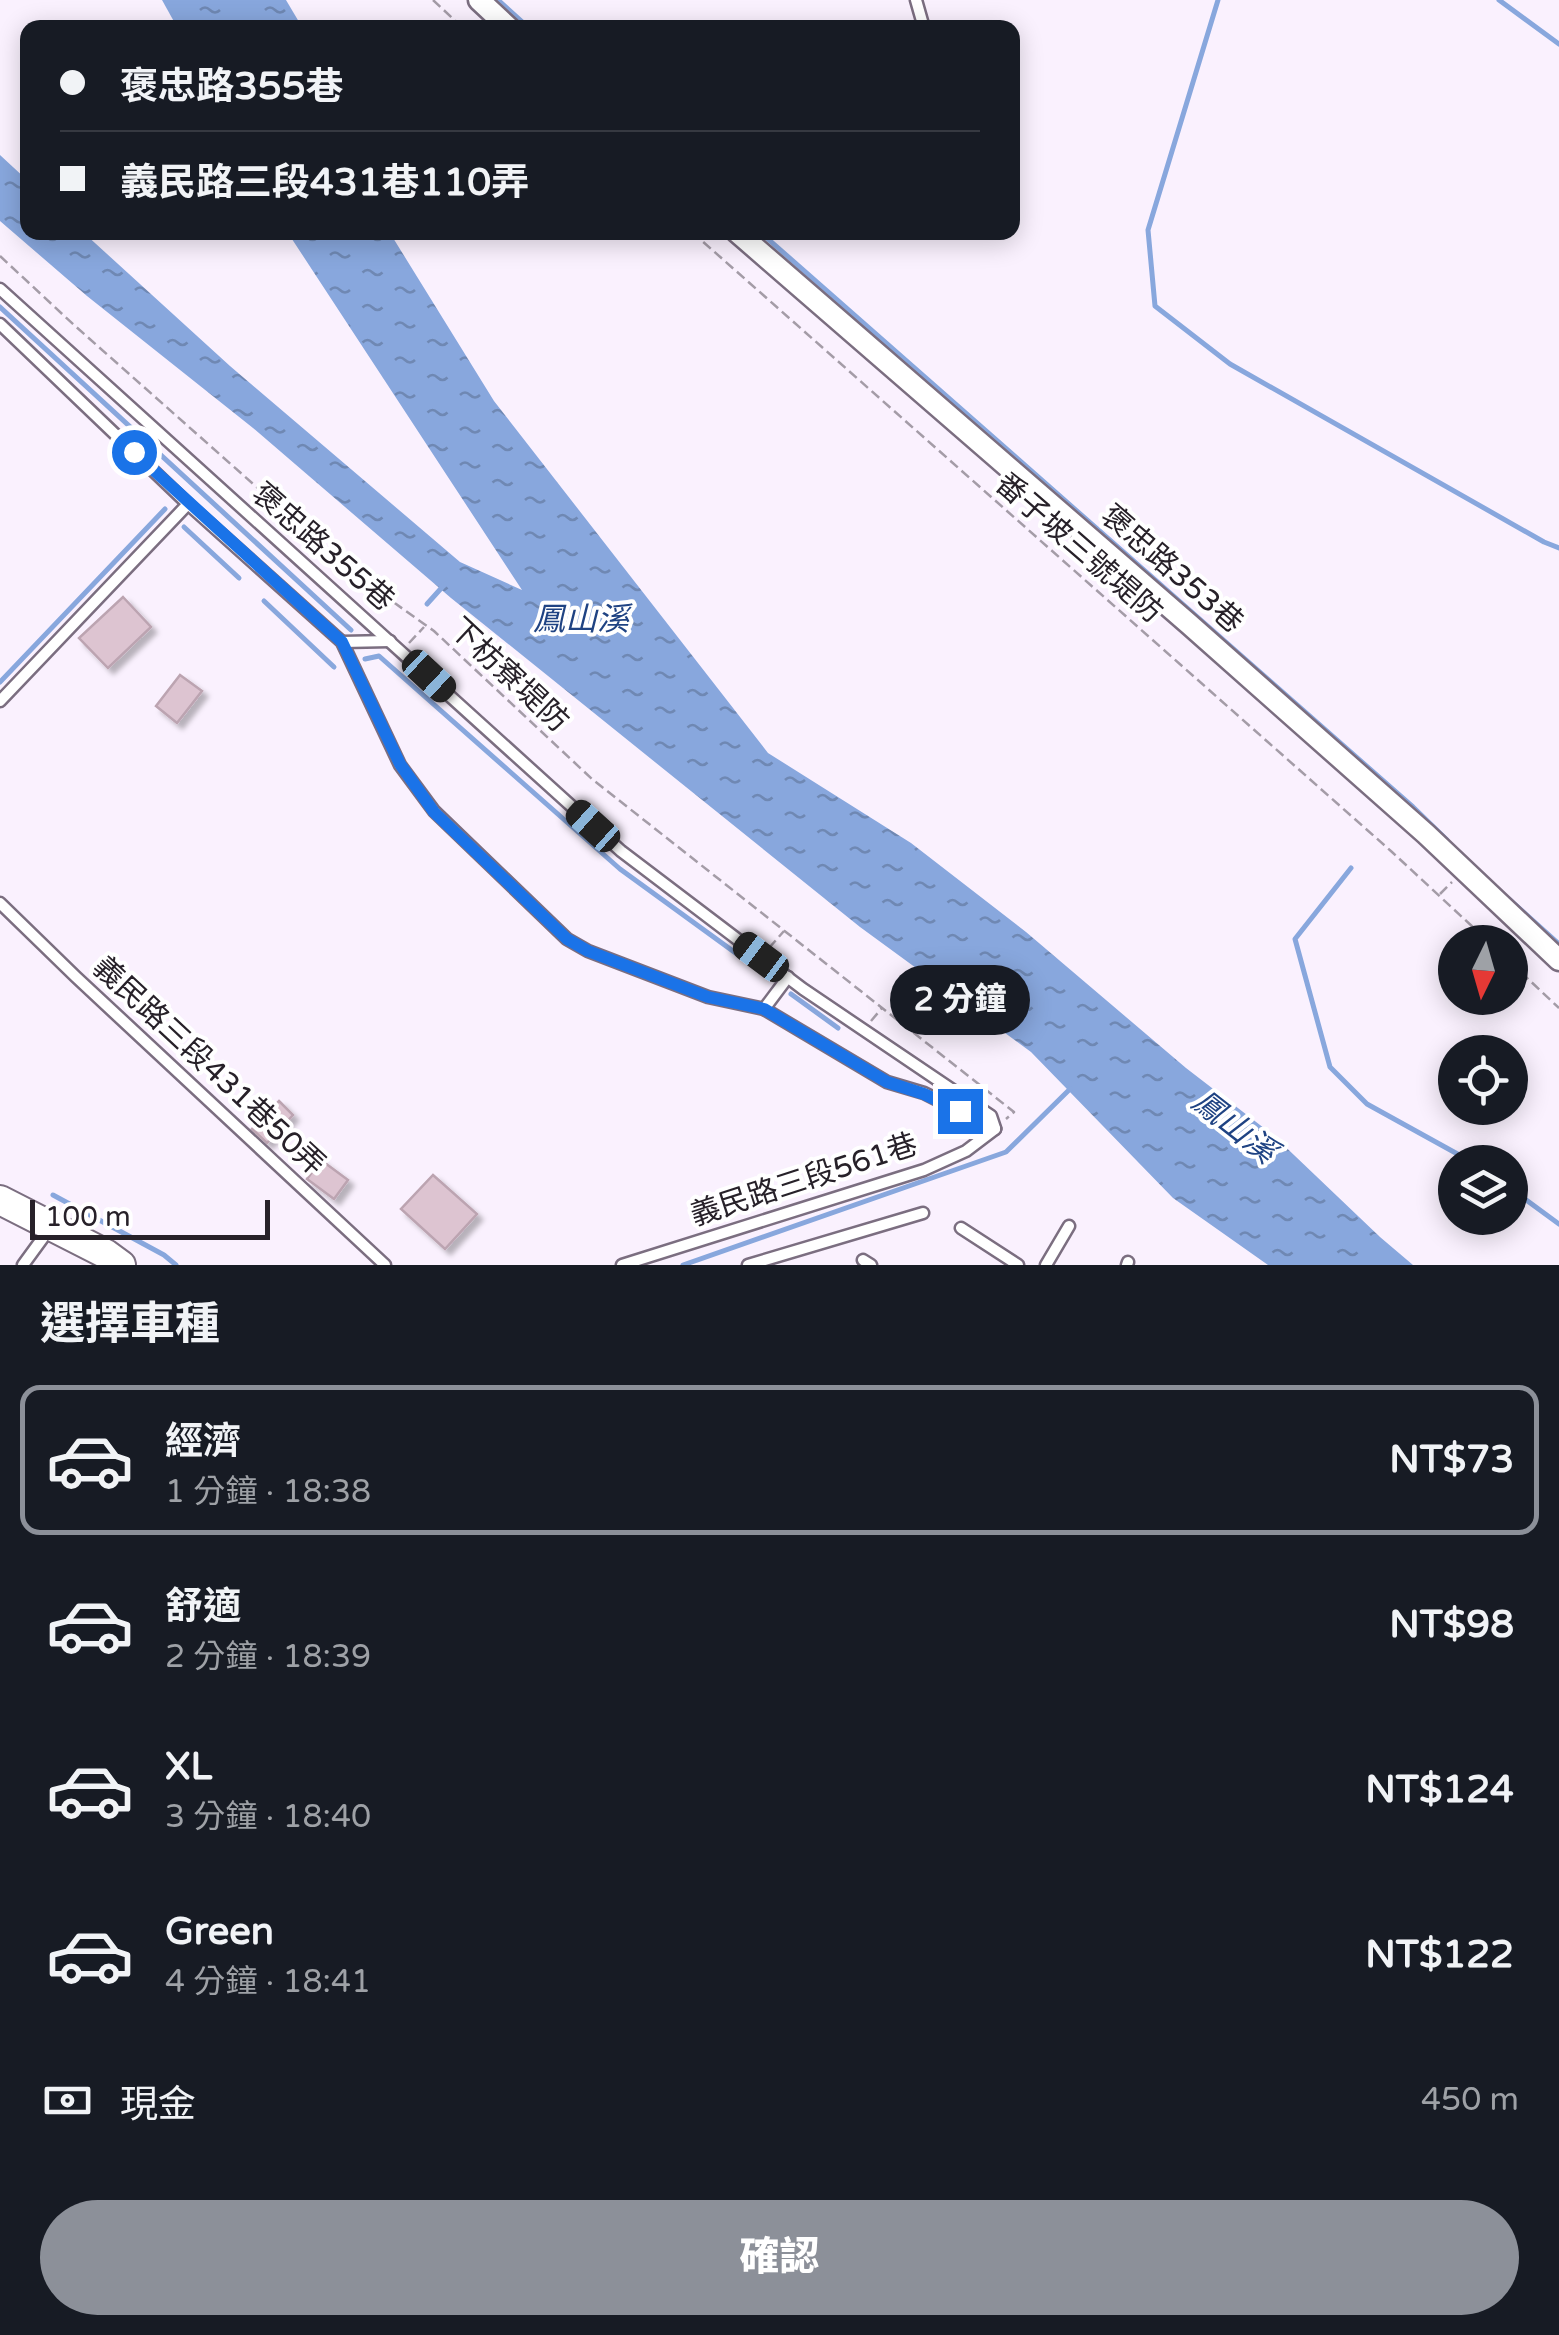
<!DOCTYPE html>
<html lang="zh-TW">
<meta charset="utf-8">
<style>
:root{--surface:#171b24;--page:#242831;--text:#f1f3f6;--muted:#9ea1a6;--line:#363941;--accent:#8c9099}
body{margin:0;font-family:"Varela Round","Noto Sans TC",sans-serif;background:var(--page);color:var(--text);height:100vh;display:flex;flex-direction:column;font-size:38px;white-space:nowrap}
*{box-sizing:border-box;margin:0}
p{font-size:32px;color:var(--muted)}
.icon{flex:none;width:55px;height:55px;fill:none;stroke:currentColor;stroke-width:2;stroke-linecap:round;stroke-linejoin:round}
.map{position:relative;height:1265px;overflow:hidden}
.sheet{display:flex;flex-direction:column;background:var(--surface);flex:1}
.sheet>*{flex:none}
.guide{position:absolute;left:20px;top:20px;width:1000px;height:220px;border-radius:20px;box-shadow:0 5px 25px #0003;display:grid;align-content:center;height:220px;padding:0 40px;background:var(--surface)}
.needle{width:65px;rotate:185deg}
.controls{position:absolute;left:1438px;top:925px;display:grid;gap:20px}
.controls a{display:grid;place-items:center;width:90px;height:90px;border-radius:50%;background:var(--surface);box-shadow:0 5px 25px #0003;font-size:50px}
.scale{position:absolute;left:30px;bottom:25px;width:240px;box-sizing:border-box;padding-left:10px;border:5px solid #272129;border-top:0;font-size:28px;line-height:35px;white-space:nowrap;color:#272129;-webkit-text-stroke:8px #fff;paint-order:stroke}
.end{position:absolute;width:45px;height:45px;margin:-22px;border:12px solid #1a73e8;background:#fff;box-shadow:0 0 0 5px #fff}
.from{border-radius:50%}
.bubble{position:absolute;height:70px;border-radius:35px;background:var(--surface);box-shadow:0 5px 25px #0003;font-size:32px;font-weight:800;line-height:70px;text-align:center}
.car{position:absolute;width:30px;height:60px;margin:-30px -15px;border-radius:12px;box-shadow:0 0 8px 2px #0007;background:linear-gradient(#222 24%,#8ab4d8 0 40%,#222 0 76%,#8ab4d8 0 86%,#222 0)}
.guide b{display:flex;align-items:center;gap:35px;height:95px;font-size:38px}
.guide b+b{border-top:2px solid var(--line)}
.guide i{width:25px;height:25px;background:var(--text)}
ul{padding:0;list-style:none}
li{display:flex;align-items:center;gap:30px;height:150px;margin:0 20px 15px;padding:0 20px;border:5px solid transparent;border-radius:20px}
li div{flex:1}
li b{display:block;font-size:38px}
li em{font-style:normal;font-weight:800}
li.active{border-color:var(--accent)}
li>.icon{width:90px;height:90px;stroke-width:1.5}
h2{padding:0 40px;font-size:45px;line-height:120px}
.pay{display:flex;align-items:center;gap:25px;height:110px;padding:0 40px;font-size:38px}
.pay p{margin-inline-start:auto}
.action{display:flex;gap:20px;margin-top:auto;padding:20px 40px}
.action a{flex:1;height:115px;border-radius:60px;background:var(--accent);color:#fff;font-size:40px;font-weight:800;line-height:115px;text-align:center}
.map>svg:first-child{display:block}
.water{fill:url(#water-ripples)}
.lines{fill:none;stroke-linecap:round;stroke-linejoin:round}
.stream{stroke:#88a7dd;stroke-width:5}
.building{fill:#ddc4d1;stroke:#bca4b1;stroke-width:2.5;filter:url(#shadow)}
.lane-casing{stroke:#7b6e80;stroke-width:15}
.street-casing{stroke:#7b6e80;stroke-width:25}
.secondary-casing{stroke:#7b6e80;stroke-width:32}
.path{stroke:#a49ca7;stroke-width:2.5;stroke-dasharray:10 5;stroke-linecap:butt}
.lane{stroke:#fff;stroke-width:10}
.street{stroke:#fff;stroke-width:20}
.secondary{stroke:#fff;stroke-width:28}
.route{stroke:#1a73e8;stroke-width:12}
.labels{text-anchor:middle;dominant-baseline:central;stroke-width:8;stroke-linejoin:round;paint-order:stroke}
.street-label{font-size:30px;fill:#272129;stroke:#fff}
.water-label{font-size:32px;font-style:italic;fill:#1f4383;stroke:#fff}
</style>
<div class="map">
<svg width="1559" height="1265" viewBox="0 0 1559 1265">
<defs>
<pattern id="water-ripples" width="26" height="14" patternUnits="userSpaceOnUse" patternTransform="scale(2.5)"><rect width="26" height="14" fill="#88a7dd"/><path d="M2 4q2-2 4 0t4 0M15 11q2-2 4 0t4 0" fill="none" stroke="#6f88b3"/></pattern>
<filter id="shadow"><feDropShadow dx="5.5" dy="5.5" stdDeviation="2.5" flood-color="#0004"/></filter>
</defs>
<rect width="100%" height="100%" fill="#faf1fe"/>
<!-- water -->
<g class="water">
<polygon points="162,0 286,0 302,27 177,27"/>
<polygon points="0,155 27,180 28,232 84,233 230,366 460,562 522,590 288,233 390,233 494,401 768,753 911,843 1026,932 1186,1068 1273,1135 1380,1237 1413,1265 1268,1265 1173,1198 1031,1052 860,927 451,598 253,428 87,296 0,221"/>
</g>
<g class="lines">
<!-- stream -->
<g class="stream">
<polyline points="498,0 529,28"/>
<polyline points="1218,0 1148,230 1155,306 1230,364 1544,542 1559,548"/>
<polyline points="1499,0 1559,44"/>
<polyline points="760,232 1413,807 1447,840"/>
<polyline points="0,307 351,630"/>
<polyline points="184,527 239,578"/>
<polyline points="264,601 334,667"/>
<polyline points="427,604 445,584"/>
<polyline points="365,659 379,656 620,869 770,978"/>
<polyline points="0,682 165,509"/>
<polyline points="1351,868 1295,939 1330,1067 1367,1104 1472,1162"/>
<polyline points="1509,899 1559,944"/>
<polyline points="791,994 838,1028"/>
<polyline points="1510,1188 1559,1224"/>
<polyline points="53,1195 164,1255 176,1265"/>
<polyline points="683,1265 1006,1152 1070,1089"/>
</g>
</g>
<!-- building -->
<g class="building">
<polygon points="123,597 151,627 108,668 79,638"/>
<polygon points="180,675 202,691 177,723 156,706"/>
<polygon points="279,1101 293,1115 267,1143 252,1129"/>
<polygon points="321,1160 348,1180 334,1199 307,1179"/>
<polygon points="433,1175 477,1214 445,1249 401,1209"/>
</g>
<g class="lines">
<defs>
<g id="lane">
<polyline points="916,0 924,28"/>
<polyline points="0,289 621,851 803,989 991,1116 995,1128"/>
<polyline points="0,324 188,504 342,642 400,765 434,811 567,939 588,951 708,997 764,1009 887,1082 924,1093 995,1129"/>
<polyline points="342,642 390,641"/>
<polyline points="0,701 188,504"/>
<polyline points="0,903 76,977 385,1265"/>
<polyline points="764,1009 788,977"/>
<polyline points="961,1228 1018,1265"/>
<polyline points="863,1260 871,1265"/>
<polyline points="23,1265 50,1228"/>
<polyline points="622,1265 924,1170 966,1151 995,1129"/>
<polyline points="748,1265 923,1213"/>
<polyline points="1046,1265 1069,1226"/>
<polyline points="1127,1265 1128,1262"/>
</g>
<g id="street">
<polyline points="479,0 509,28"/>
<polyline points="737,232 1189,624 1426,834 1559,960"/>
</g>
<polyline id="secondary" points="0,1200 106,1254 121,1265"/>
</defs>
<!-- lane casing -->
<use href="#lane" class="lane-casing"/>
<!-- street casing -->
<use href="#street" class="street-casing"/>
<!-- secondary casing -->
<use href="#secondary" class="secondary-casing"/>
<!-- path -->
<g class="path">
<polyline points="433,0 463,28"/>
<polyline points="692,232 1392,852 1489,942"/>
<polyline points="0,256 74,325 358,577 434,631 592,779 1014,1112 1006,1119"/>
<polyline points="409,643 424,627"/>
<polyline points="1440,894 1452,882"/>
<polyline points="769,948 784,931"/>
<polyline points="1510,962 1559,1008"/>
<polyline points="871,1021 882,1008"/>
</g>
<!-- lane -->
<use href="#lane" class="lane"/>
<!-- street -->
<use href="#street" class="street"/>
<!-- secondary -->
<use href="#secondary" class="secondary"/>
</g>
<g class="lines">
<!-- route -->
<polyline class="route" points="134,452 342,642 400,764 434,812 567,939 588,951 708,997 764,1009 887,1082 924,1094 960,1111"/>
</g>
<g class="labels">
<!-- street labels -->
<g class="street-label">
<text transform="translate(323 547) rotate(41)">褒忠路355巷</text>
<text transform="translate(1079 548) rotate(41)">番子坡三號堤防</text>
<text transform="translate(1172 569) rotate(41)">褒忠路353巷</text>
<text transform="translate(509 675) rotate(43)">下枋寮堤防</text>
<text transform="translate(209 1066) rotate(43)">義民路三段431巷50弄</text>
<text transform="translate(804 1180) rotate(-18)">義民路三段561巷</text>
</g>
<!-- water labels -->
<g class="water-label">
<text x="581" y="620">鳳山溪</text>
<text transform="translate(1234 1127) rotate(38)">鳳山溪</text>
</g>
</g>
</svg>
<div class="controls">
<a><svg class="needle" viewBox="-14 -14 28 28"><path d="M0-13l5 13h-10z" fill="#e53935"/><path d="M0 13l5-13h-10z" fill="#9ea1a6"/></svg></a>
<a><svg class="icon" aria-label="locate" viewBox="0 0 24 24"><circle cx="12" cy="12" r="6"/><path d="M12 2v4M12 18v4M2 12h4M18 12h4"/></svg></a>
<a><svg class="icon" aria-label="layers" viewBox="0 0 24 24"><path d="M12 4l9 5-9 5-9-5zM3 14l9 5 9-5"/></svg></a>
</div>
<div class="scale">100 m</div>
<i class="end from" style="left:134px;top:452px"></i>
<i class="end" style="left:960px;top:1111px"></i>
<div class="bubble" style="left:890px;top:965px;width:140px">2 分鐘</div>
<i class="car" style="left:429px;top:676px;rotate:133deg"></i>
<i class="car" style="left:593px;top:826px;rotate:312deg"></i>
<i class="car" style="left:761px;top:957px;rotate:307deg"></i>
<div class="guide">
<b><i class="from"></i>褒忠路355巷</b>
<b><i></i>義民路三段431巷110弄</b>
</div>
</div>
<section class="sheet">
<h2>選擇車種</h2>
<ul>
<li class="active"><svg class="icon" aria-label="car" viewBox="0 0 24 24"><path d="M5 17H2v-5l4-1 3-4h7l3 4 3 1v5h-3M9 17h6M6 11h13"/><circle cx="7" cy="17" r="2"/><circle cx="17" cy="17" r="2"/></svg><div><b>經濟</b><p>1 分鐘 · 18:38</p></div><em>NT$73</em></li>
<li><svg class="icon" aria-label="car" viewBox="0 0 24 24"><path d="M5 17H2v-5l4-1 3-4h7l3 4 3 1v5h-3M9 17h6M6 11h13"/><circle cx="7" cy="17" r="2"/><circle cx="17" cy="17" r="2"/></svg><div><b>舒適</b><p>2 分鐘 · 18:39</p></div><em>NT$98</em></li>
<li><svg class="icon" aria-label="car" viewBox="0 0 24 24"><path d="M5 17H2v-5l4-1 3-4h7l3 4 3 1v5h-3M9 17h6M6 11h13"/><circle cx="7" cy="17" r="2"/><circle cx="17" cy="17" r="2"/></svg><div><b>XL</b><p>3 分鐘 · 18:40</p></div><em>NT$124</em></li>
<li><svg class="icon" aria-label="car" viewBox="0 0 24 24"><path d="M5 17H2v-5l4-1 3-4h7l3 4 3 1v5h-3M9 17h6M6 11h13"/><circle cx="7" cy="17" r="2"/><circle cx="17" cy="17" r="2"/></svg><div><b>Green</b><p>4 分鐘 · 18:41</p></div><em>NT$122</em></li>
</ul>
<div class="pay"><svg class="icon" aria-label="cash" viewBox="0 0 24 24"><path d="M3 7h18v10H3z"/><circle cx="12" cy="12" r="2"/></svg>現金<p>450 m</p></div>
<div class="action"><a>確認</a></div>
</section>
